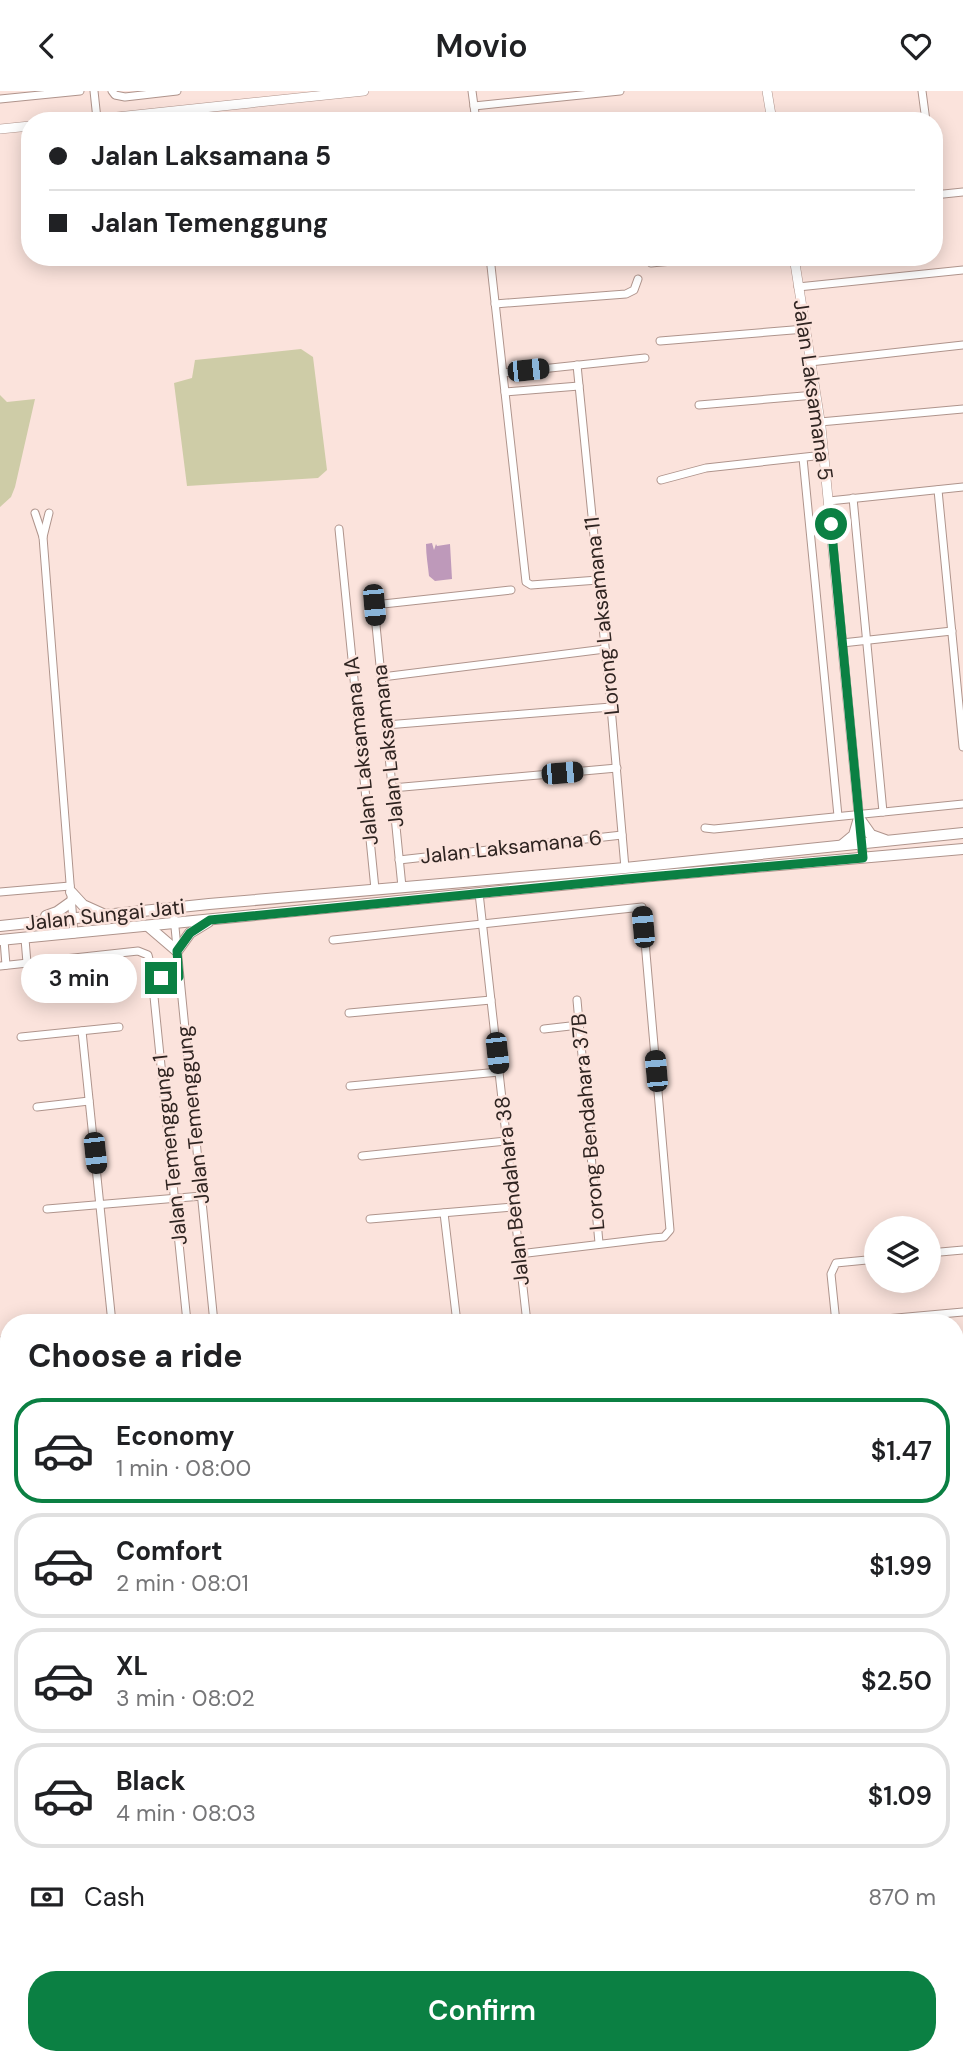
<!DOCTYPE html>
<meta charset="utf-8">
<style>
:root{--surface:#fff;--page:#f6f6f6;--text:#202124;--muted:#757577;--line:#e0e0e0;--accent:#0b8043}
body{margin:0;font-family:"DM Sans",sans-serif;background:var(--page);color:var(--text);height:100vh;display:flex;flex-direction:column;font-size:26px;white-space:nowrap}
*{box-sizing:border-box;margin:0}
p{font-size:23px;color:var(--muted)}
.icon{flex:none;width:38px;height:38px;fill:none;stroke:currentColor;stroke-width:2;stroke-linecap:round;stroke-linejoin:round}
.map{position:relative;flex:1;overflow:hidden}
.sheet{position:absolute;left:0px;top:1223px;width:964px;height:751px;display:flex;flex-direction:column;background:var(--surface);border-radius:28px 28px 0 0;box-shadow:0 4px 18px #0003}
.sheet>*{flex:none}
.hud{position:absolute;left:21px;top:21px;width:922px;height:154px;border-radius:28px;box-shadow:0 4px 18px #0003;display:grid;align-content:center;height:154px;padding:0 28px;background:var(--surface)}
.tools{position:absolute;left:864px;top:1125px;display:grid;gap:14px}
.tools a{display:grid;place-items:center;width:77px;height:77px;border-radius:50%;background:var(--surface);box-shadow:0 4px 18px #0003;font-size:35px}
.end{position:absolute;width:32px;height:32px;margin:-16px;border:9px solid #0b8043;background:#fff;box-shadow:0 0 0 4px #fff}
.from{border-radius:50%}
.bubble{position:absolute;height:49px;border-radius:24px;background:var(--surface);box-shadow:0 4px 18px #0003;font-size:23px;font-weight:600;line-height:49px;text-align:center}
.car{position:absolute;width:21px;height:42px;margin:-21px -10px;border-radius:9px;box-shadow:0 0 5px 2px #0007;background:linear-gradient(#222 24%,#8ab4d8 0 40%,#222 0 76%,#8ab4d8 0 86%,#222 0)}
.hud b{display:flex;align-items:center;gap:24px;height:66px;font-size:26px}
.hud b+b{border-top:2px solid var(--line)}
.hud i{width:18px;height:18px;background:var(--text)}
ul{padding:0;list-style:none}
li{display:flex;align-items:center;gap:21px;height:105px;margin:0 14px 10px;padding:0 14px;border:4px solid var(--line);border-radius:28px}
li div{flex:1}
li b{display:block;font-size:26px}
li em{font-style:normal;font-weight:600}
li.current{border-color:var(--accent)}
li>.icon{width:63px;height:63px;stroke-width:1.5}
h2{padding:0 28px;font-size:32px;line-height:84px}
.pay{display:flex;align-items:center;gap:18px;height:77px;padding:0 28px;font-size:26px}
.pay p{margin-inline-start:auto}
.action{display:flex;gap:14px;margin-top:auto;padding:14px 28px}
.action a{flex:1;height:80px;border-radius:28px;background:var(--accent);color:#fff;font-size:28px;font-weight:600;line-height:80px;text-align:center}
header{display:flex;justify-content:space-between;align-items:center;height:91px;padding:0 28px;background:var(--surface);font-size:32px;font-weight:600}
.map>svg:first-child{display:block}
.green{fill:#cecca7}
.water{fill:#be99ba}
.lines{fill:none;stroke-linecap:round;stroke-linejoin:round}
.minor-casing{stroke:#af948c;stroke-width:9}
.tertiary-casing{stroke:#af948c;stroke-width:10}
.secondary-casing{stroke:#af948c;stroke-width:12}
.minor{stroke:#fff;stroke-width:7}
.tertiary{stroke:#fff;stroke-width:9}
.secondary{stroke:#fff;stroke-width:10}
.route{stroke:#0b8043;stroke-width:9}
.labels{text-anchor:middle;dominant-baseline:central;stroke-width:5;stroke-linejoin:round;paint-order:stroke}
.street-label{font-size:21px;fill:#2f2421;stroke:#fbe3dc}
</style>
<header><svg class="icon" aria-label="back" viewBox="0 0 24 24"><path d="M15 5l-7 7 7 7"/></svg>Movio<svg class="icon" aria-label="heart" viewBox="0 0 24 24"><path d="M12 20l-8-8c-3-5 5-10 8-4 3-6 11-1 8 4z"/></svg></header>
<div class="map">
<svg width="963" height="1973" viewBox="0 0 963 1973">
<rect width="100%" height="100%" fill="#fbe3dc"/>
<!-- green -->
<g class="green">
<polygon points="301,258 313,266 327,379 318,387 187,395 174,292 192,287 195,269"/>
<polygon points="0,304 7,311 35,308 15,396 11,406 0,416"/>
<polygon points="963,1420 963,1481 956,1483 956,1421"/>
</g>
<!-- water -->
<path class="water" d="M432 452 434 459 436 453 437 455 450 453 452 488 435 490 429 485C428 475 426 464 426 453Z"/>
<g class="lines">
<defs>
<g id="minor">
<polyline points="94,0 97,28"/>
<polyline points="112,0 115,4 125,6 177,0"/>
<polyline points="472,0 476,30"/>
<polyline points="922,0 926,30"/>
<polyline points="0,8 80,0"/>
<polyline points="474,15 620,0"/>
<polyline points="934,104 963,101"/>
<polyline points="490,166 526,491 531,494 598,489"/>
<polyline points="651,172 715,166"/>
<polyline points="798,196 963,179"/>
<polyline points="495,213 626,203 634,199 638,188"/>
<polyline points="660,250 805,238"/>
<polyline points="810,271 963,254"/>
<polyline points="577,274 611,616 625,777"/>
<polyline points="503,282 645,267"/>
<polyline points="505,301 579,295"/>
<polyline points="699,314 815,304"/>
<polyline points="820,331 963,318"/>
<polyline points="803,367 838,725"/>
<polyline points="661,389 706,377 824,364"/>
<polyline points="938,399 963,656"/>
<polyline points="853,407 883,721"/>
<polyline points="829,410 963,396"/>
<polyline points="35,422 43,446 74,843"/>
<polyline points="339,438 375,798"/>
<polyline points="43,446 49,422"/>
<polyline points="842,552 952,540"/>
<polyline points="382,586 605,558"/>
<polyline points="386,634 611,616"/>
<polyline points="392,697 617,677"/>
<polyline points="705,737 714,738 963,713"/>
<polyline points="399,769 622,744"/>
<polyline points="402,796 374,514 511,499"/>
<polyline points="0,801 70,795"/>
<polyline points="479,802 527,1232"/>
<polyline points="173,816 214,1232"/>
<polyline points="25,848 27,872"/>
<polyline points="4,849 6,874"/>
<polyline points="333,849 642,816 670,1139 664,1146 653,1147 519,1163"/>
<polyline points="0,875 138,860 148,864 151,876 187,1231"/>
<polyline points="152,888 179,886"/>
<polyline points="577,909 599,1152"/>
<polyline points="349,922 491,909"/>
<polyline points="544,938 579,934"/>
<polyline points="82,940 112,1232"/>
<polyline points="21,946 119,936"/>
<polyline points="350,995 499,981"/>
<polyline points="37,1016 89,1010"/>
<polyline points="362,1065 506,1050"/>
<polyline points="47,1118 202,1105"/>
<polyline points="444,1122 457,1232"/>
<polyline points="370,1128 514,1116"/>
<polyline points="929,1162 963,1159"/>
<polyline points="174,1232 213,1228"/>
<polyline points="836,1232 831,1183 836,1172 877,1168"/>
<polyline points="841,1232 963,1221"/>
<polyline points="0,1250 9,1249"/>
<polyline points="0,1270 9,1270"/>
<polyline points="956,1283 963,1282"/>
<polyline points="0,1349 9,1348"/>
<polyline points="956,1350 963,1350"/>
<polyline points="956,1416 963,1415"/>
<polyline points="0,1425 9,1424"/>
<polyline points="956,1497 963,1495"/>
<polyline points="0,1503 9,1502"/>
<polyline points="956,1569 963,1567"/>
<polyline points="0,1581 9,1580"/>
<polyline points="0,1666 2,1662 9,1661"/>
<polyline points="956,1700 963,1698"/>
<polyline points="0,1720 2,1760"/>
<polyline points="956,1727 963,1725"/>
<polyline points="956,1800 963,1798"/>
<polyline points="0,1862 9,1849"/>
<polyline points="956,1915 963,1925"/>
<polyline points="104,1965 105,1973"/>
<polyline points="334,1965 335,1973"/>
<polyline points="426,1965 427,1973"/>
<polyline points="588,1965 589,1973"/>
<polyline points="762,1965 763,1973"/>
<polyline points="833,1965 834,1973"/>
<polyline points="0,1966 9,1965"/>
<polyline points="262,1972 322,1965"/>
</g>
<g id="tertiary">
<polyline points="767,0 772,30"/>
<polyline points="79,30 364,0"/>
<polyline points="0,38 30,35"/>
<polyline points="794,166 821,336 863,767"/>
</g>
<g id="secondary">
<polyline points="859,727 871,744 885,749"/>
<polyline points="842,754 854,744 859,727"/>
<polyline points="71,801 83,814 103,823"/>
<polyline points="46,825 57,821 71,811"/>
<polyline points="0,835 209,813 625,777 963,742"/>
<polyline points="149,836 177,860 190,842 208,831"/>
<polyline points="0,849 652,785 963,758"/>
</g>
</defs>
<!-- minor casing -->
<use href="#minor" class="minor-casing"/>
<!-- tertiary casing -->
<use href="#tertiary" class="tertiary-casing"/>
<!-- secondary casing -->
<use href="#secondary" class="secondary-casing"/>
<!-- minor -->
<use href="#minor" class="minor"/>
<!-- tertiary -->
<use href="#tertiary" class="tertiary"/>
<!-- secondary -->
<use href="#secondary" class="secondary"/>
</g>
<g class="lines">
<!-- route -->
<polyline class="route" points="161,887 179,886 177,860 190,842 210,829 627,788 863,767 831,433"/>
</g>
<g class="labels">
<!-- street labels -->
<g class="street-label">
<text transform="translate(813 299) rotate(82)">Jalan Laksamana 5</text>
<text transform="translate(602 525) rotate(-96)">Lorong Laksamana 11</text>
<text transform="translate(388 655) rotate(-96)">Jalan Laksamana</text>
<text transform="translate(361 660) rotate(-96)">Jalan Laksamana 1A</text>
<text transform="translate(511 756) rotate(-6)">Jalan Laksamana 6</text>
<text transform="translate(105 824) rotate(-6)">Jalan Sungai Jati</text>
<text transform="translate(193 1024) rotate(-96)">Jalan Temenggung</text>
<text transform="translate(588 1031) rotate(-95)">Lorong Bendahara 37B</text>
<text transform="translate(170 1059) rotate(-96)">Jalan Temenggung 1</text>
<text transform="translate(512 1100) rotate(-96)">Jalan Bendahara 38</text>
</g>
</g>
</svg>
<div class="tools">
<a><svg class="icon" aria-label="layers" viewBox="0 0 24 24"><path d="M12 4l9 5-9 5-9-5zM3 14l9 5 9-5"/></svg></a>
</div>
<i class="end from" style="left:831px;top:433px"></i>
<i class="end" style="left:161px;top:887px"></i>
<div class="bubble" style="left:21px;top:863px;width:116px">3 min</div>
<i class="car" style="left:528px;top:279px;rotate:84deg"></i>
<i class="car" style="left:374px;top:514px;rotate:175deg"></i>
<i class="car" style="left:562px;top:682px;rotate:85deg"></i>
<i class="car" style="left:643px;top:836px;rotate:355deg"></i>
<i class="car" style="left:497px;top:962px;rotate:174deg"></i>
<i class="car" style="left:656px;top:980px;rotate:355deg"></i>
<i class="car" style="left:95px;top:1062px;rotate:174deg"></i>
<div class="hud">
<b><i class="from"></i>Jalan Laksamana 5</b>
<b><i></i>Jalan Temenggung</b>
</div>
<section class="sheet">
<h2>Choose a ride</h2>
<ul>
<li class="current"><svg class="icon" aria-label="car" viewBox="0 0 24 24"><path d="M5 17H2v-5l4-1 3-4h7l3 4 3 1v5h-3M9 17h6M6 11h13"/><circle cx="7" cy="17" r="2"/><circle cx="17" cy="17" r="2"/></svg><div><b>Economy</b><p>1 min · 08:00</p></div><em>$1.47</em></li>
<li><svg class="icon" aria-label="car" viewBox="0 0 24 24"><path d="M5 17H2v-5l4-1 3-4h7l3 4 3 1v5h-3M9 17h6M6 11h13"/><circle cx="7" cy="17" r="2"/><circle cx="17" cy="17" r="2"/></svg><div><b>Comfort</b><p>2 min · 08:01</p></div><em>$1.99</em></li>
<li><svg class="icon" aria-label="car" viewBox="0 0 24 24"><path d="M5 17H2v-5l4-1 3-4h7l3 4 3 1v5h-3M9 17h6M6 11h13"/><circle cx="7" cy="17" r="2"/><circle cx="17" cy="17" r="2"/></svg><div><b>XL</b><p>3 min · 08:02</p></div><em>$2.50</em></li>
<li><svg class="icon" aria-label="car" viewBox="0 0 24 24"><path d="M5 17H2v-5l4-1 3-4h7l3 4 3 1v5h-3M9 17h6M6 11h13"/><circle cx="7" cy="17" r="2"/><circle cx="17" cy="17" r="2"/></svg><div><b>Black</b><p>4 min · 08:03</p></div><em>$1.09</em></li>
</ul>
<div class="pay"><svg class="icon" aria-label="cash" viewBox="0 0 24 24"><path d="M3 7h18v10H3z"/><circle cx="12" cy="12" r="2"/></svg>Cash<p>870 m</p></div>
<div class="action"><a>Confirm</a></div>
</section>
</div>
